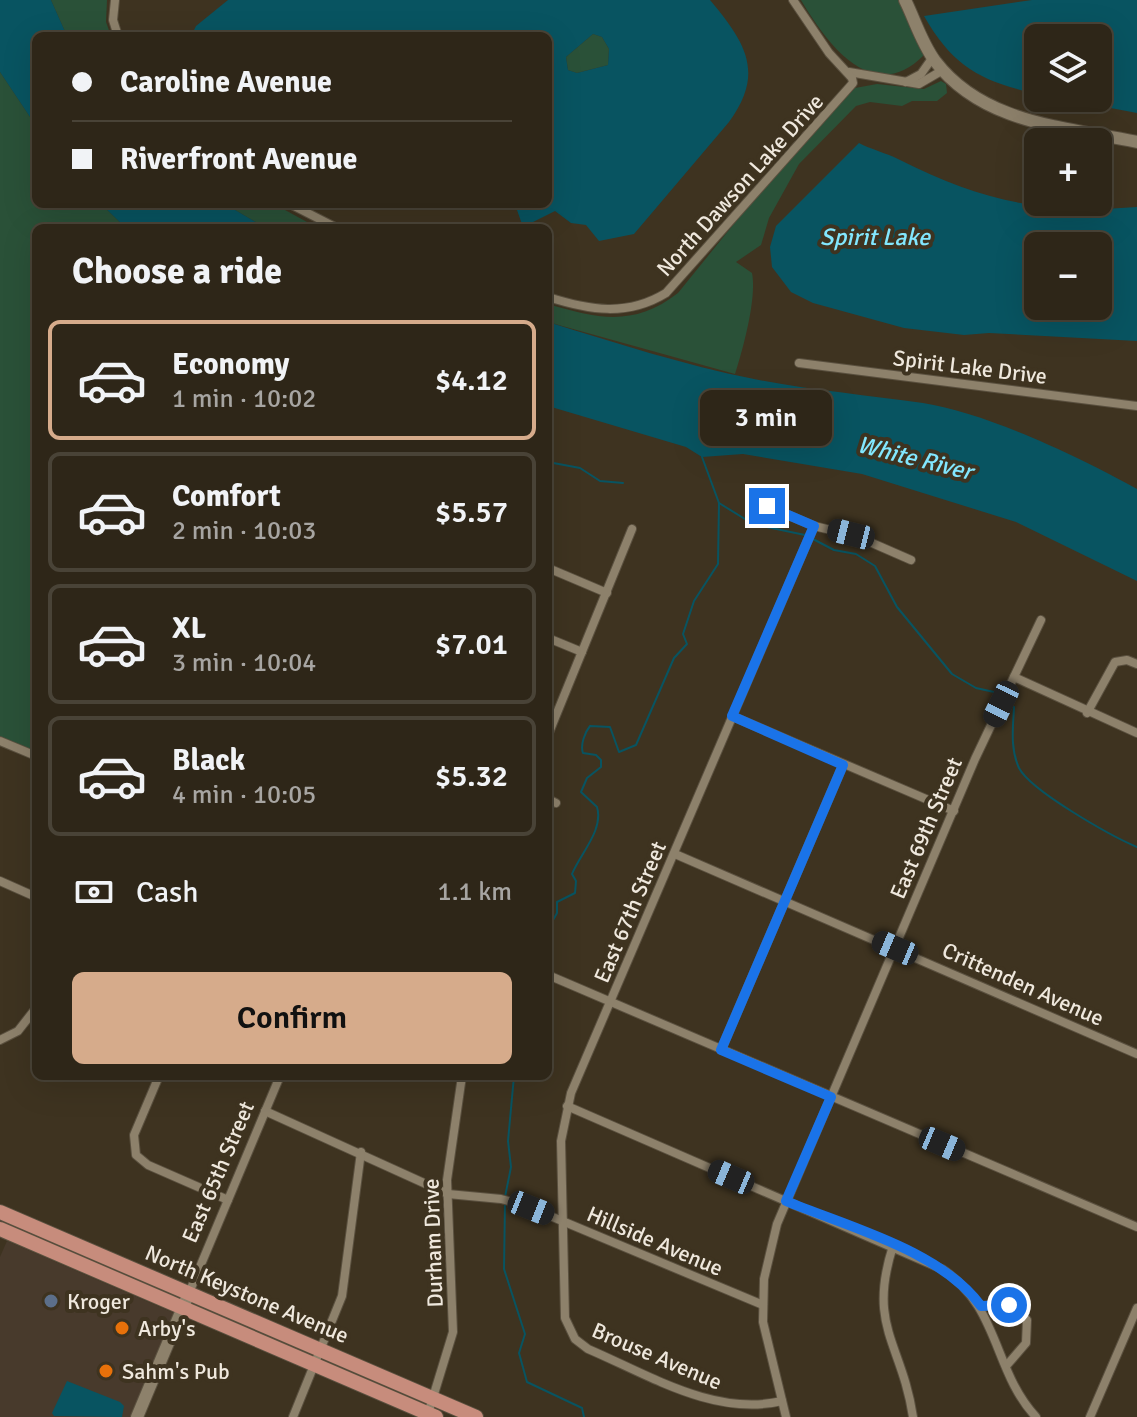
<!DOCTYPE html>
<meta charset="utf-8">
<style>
:root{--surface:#2e2618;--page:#362e21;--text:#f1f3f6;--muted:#a7a5a2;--line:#494337;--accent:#d6ab8b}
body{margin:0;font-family:Signika,sans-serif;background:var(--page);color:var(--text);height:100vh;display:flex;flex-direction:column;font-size:30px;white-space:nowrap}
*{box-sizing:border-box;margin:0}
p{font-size:26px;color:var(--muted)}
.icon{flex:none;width:44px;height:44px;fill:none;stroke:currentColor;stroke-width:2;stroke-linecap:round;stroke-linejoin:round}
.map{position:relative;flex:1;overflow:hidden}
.side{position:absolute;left:32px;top:224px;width:520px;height:856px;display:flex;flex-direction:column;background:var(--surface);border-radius:12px;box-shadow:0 8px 32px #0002,0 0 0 2px var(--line)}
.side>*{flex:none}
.banner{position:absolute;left:32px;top:32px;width:520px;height:176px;border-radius:12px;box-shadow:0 8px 32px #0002,0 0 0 2px var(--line);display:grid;align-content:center;height:176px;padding:0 40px;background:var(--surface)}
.buttons{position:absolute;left:1024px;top:24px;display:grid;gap:16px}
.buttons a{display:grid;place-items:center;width:88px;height:88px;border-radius:12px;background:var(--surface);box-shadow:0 8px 32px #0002,0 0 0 2px var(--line);font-size:40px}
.end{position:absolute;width:36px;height:36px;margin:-18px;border:10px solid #1a73e8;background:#fff;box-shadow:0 0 0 4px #fff}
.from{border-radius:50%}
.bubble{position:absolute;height:56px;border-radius:12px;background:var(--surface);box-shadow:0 8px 32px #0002,0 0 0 2px var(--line);font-size:26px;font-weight:600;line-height:56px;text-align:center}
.car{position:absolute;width:24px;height:48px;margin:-24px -12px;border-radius:10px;box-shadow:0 0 6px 2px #0007;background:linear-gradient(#222 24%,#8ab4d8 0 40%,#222 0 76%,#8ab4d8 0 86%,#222 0)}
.banner b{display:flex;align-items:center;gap:28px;height:76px;font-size:30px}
.banner b+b{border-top:2px solid var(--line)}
.banner i{width:20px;height:20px;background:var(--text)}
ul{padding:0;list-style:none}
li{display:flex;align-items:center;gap:24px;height:120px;margin:0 16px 12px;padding:0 24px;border:4px solid var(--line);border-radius:12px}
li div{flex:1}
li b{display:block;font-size:30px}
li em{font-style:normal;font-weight:600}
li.selected{border-color:var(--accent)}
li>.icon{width:72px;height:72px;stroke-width:1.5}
h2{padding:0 40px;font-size:36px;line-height:96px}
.pay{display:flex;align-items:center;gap:20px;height:88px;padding:0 40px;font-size:30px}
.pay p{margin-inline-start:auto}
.action{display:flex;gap:16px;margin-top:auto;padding:16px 40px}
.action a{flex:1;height:92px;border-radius:12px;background:var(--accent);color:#111;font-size:32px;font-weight:600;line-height:92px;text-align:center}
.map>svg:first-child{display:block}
.commercial{fill:#483a2c}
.green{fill:#2a5138}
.water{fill:#085461;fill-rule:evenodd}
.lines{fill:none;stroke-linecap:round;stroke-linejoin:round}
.stream{stroke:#085461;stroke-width:2}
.street-casing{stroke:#5a503f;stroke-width:10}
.secondary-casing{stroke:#5a503f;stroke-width:14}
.primary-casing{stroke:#5a503f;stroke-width:16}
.street{stroke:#8d816b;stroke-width:8}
.secondary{stroke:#8d816b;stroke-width:12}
.primary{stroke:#c78c7c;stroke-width:14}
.route{stroke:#1a73e8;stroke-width:10}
.service-dot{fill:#5c6f8a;stroke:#3e3320;stroke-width:3}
.food-dot{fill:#e8710a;stroke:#3e3320;stroke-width:3}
.labels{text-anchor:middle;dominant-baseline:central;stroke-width:8;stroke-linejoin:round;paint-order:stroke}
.street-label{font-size:22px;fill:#efe8dd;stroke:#3e3320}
.poi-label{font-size:22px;fill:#efe8dd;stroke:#3e3320;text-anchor:start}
.water-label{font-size:24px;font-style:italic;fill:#82e7fe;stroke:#3e3320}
</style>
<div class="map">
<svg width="1137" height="1417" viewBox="0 0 1137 1417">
<rect width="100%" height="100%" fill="#3e3320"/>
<!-- commercial -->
<polygon class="commercial" points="7,1241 174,1313 131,1417 0,1417 0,1257"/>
<!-- green -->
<g class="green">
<polygon points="51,0 107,0 106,22 111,36 67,36"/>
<path d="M801 0H900L924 55C873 107 827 44 801 0Z"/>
<polygon points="593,34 602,37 609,49 608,65 577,73 568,70 566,57"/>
<polygon points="0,72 36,126 36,204 101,204 126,228 36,228 36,757 0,741"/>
<path d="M941 81 946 84 947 93 937 101H912L902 106 870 102 856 106 799 164 769 218 761 245 736 262 752 273C757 298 743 349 735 374L548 322V304C599 319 634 327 678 293L780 167 855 88 877 84 924 89Z"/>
<polygon points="225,204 274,204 318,228 266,228"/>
</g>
<!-- water -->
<g class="water">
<polygon points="0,0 51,0 67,36 36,36 36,126 0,72"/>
<path d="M228 0H710C746 43 765 73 729 122L634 234 599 241 586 225 571 223 555 211 523 227 517 210 508 204H548V36H191L196 26ZM593 34 602 37 609 49 608 65 577 73 568 70 566 57Z"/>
<path d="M1032 0H1137V113L1058 98H1098V38H1038V94C982 82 953 67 924 16Z"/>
<path d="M859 143C870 149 886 153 898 159 984 202 1041 214 1137 207V341L989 333 964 335 904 328 813 303 791 292 772 267 770 247 776 226ZM1098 246V306H1038V246Z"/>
<polygon points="101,204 225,204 266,228 126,228"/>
<path d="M548 322C616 343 684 365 754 379 810 390 866 395 923 403 987 413 1080 457 1137 489V581L1016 522 862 474 743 454 702 457 686 447 548 406Z"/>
<polygon points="67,1381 120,1402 124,1406 122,1417 54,1416 52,1413"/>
</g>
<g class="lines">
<!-- stream -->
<g class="stream">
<polyline points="548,462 580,468 600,481 623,483"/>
<polyline points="719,503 753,524 805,535"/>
<polyline points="811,538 834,550 856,554 875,566 897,607 952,674 976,688 994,692"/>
<path d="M1014 707C1013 728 1010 748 1019 768 1031 791 1111 836 1137 847"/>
<path d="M548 929 557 913V902L575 893 576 881 572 874C580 854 604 830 597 807L581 792 587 778 601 767V760L596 755 583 753C580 745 585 732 590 726L610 727 619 752 636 745 674 658 687 644 683 634 694 601 718 564 719 503 702 457"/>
<polyline points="505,1197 511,1167 508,1141 514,1076"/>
<polyline points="505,1203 504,1269 525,1334 519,1353 527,1382 582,1408 584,1417"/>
</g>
<defs>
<g id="street">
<polyline points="115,0 113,20 118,36"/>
<polyline points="849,72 919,84 943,70"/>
<polyline points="906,82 921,74 933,57"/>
<polyline points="290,204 337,228"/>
<path d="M548 297C589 310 627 317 666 293L853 83 852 78 829 53 793 0"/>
<polyline points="799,363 1137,406"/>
<polyline points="767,506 814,526 856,536 911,560"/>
<polyline points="548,568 607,593"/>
<polyline points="548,638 582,652"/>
<polyline points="1014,677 1137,733"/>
<polyline points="1087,713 1115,662 1127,660 1137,664"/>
<polyline points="732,716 954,811"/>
<polyline points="548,735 632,529"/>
<polyline points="0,741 36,756"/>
<polyline points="548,799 556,803"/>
<polyline points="675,854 1137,1054"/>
<polyline points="0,881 36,897"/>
<polyline points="548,975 1137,1227"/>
<polyline points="0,1040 18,1031 36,1008"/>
<polyline points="721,1050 843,765"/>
<polyline points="159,1076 134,1135 136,1155 148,1165 228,1200"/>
<path d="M567 1106 942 1269C1000 1307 993 1371 1036 1417"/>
<polyline points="265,1111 448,1194 501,1199 524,1205 763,1305"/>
<path d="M893 1246C867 1327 902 1343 913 1417"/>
<polyline points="189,1293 280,1076"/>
<polyline points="981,1306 1012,1305 1027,1320 1026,1343 1007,1365"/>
<path d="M782 1401C715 1417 649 1375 588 1349L575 1339 565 1318 561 1141 571 1093 814 526"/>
<polyline points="293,1417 342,1296 361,1152"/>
<polyline points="427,1417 453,1332 447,1180 462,1076"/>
<polyline points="786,1417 763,1322 764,1279 777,1224 975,759 1041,620"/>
<polyline points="1090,1417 1137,1308"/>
</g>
<g id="secondary">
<path d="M905 0C915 20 921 42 935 61 983 124 1065 127 1137 142"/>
<polyline points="137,1417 189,1293"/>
</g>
<g id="primary">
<polyline points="0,1212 476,1417"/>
<polyline points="0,1229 436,1417"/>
</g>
</defs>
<!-- street casing -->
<use href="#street" class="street-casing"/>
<!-- secondary casing -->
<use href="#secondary" class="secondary-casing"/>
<!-- primary casing -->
<use href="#primary" class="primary-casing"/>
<!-- street -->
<use href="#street" class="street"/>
<!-- secondary -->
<use href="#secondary" class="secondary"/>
<!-- primary -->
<use href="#primary" class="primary"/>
</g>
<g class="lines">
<!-- route -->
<path class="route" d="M767 506 814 526 732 716 843 765 721 1050 831 1097 786 1201C848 1227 940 1250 981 1306L1009 1305"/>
</g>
<!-- markers -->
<circle class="service-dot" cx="51" cy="1301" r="8"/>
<g class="food-dot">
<circle cx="122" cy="1328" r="8"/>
<circle cx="106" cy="1371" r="8"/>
</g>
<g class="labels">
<!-- street labels -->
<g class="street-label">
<text transform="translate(740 185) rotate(-48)">North Dawson Lake Drive</text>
<text transform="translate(970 367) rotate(7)">Spirit Lake Drive</text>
<text transform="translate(926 828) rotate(-67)">East 69th Street</text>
<text transform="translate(630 912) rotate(-67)">East 67th Street</text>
<text transform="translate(1023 984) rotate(24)">Crittenden Avenue</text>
<text transform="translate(218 1172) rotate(-67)">East 65th Street</text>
<text transform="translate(655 1241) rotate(23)">Hillside Avenue</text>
<text transform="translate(433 1243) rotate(-92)">Durham Drive</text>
<text transform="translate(247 1294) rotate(23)">North Keystone Avenue</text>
<text transform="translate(657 1356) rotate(23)">Brouse Avenue</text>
</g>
<!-- poi labels -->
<g class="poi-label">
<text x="67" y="1301">Kroger</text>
<text x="138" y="1328">Arby's</text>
<text x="122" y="1371">Sahm's Pub</text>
</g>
<!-- water labels -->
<g class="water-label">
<text x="875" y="237">Spirit Lake</text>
<text transform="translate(915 458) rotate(14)">White River</text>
</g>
</g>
</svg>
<div class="buttons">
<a><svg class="icon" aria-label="layers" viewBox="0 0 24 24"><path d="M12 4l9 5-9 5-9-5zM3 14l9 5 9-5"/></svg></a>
<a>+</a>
<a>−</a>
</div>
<i class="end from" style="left:1009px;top:1305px"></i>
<i class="end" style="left:767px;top:506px"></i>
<div class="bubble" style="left:700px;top:390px;width:132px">3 min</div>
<i class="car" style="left:851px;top:534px;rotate:284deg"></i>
<i class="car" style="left:1001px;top:704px;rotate:206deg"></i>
<i class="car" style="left:895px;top:948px;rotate:293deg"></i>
<i class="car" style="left:942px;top:1144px;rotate:113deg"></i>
<i class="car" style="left:731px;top:1177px;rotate:293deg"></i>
<i class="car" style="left:531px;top:1208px;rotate:112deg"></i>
<div class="banner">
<b><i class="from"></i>Caroline Avenue</b>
<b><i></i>Riverfront Avenue</b>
</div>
<section class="side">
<h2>Choose a ride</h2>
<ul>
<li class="selected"><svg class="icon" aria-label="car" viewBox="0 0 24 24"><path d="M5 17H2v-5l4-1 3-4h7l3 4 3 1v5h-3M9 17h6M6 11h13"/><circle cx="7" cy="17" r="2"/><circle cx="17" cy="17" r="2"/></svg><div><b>Economy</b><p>1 min · 10:02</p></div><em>$4.12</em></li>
<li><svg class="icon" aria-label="car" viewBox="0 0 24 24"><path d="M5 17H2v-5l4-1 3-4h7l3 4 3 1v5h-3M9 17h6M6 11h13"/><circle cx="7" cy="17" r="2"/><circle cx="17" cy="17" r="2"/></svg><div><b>Comfort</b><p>2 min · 10:03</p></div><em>$5.57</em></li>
<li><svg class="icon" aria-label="car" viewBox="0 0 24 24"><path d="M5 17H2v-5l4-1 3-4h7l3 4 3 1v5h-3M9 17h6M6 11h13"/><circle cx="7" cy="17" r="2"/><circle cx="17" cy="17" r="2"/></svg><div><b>XL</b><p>3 min · 10:04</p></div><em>$7.01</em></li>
<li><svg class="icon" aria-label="car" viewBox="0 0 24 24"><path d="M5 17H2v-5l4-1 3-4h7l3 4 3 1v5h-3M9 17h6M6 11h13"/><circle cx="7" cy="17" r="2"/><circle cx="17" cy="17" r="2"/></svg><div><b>Black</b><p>4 min · 10:05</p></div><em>$5.32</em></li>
</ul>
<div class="pay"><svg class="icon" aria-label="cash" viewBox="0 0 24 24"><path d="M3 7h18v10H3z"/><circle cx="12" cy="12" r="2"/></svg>Cash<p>1.1 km</p></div>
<div class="action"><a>Confirm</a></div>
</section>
</div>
